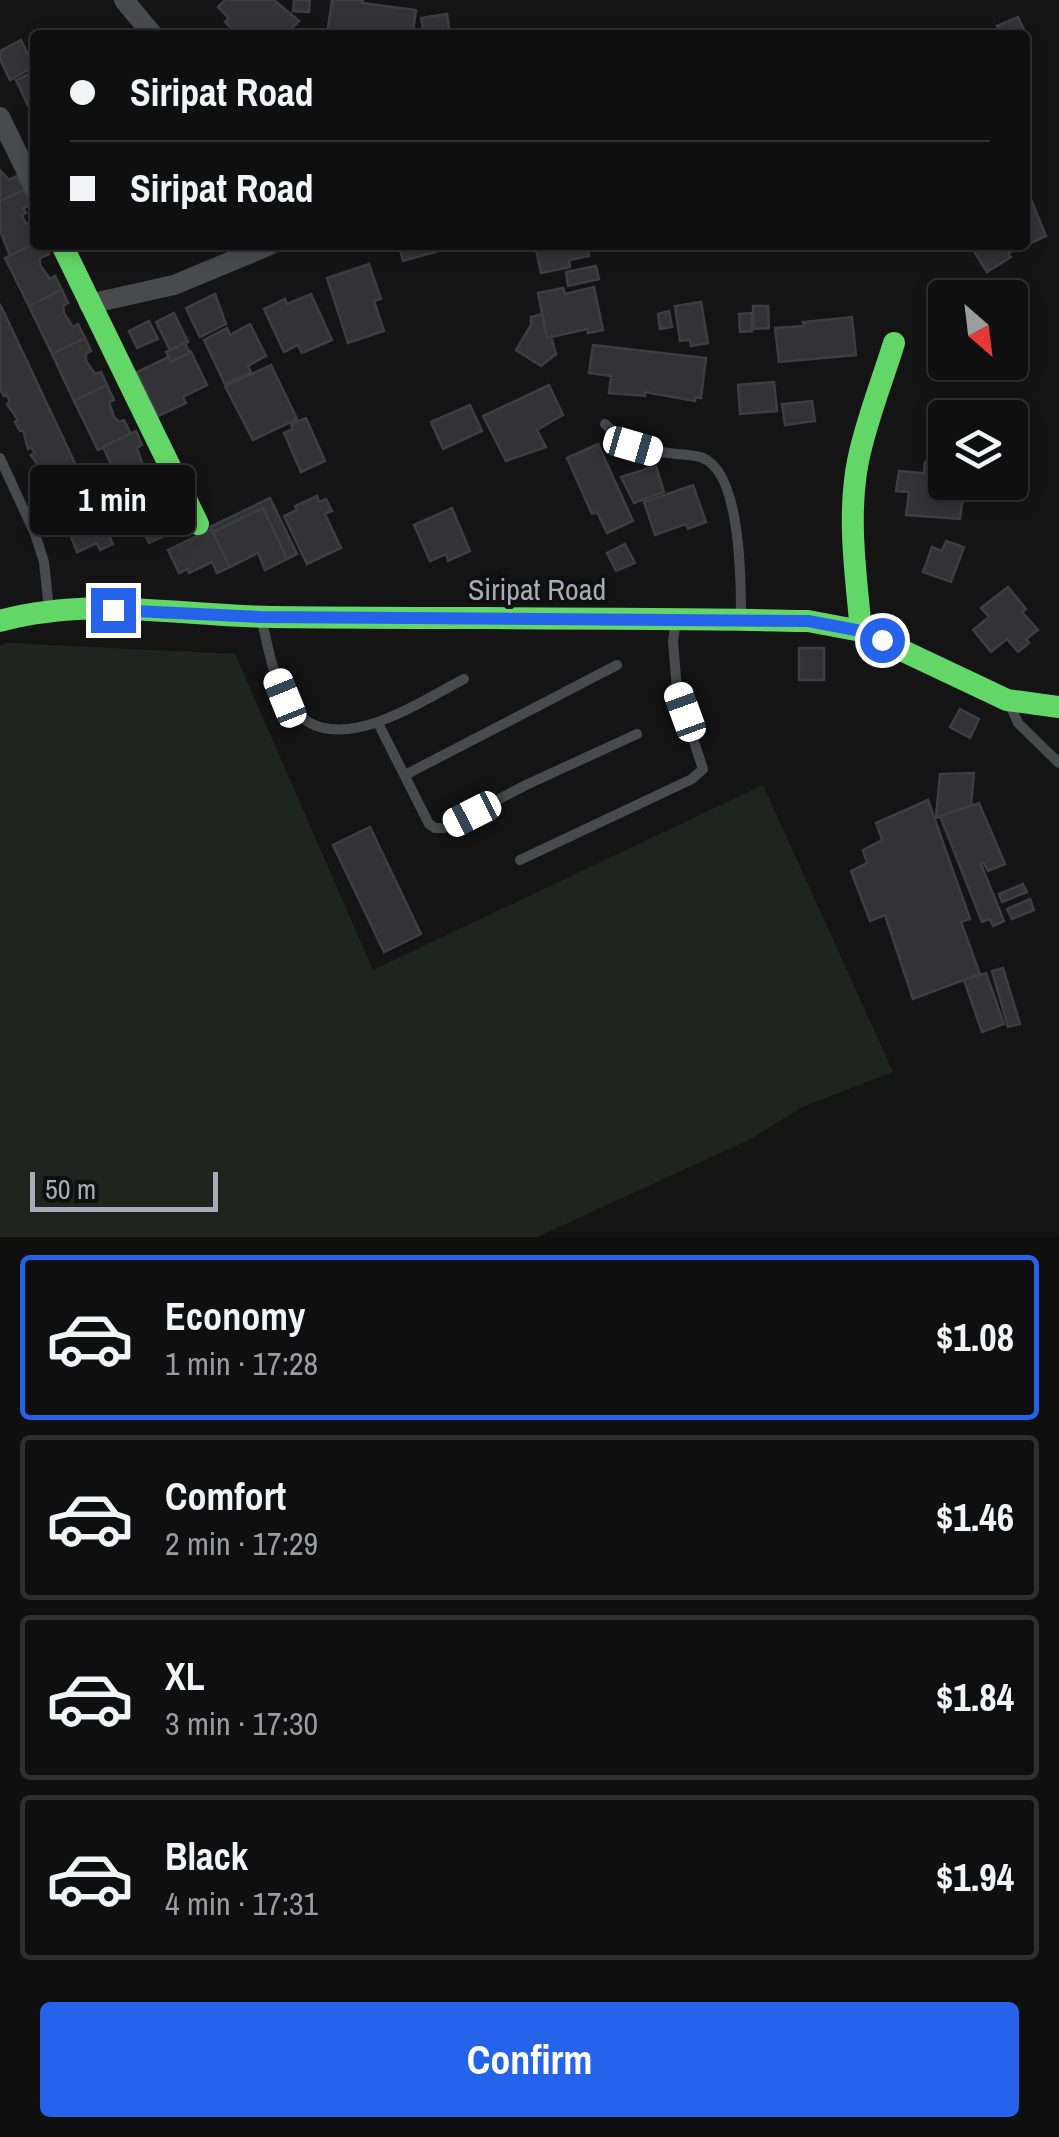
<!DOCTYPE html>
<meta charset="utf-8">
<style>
:root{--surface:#0f0f10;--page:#181819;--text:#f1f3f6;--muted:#9b9c9f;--line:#2f2f30;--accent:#2563eb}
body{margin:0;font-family:"Archivo Narrow",sans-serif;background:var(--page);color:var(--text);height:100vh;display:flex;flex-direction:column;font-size:38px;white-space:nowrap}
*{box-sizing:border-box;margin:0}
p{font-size:32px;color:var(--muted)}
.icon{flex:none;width:55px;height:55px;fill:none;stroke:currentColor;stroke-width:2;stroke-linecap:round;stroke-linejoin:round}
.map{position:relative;height:1237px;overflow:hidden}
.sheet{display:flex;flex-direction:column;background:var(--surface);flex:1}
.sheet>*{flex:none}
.top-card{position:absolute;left:30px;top:30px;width:1000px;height:220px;border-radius:10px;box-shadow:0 5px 15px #0003,0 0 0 2px var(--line);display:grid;align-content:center;height:220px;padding:0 40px;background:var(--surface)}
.needle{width:65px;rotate:152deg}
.buttons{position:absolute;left:928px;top:280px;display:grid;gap:20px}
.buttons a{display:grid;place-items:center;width:100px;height:100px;border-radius:10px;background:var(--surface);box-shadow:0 5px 15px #0003,0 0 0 2px var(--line);font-size:50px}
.scale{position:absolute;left:30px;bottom:25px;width:188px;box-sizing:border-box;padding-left:10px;border:5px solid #a6abb6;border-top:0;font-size:28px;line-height:35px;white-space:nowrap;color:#a6abb6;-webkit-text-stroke:8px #0f0f10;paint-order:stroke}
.end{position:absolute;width:45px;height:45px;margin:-22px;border:12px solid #2563eb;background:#fff;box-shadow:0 0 0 5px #fff}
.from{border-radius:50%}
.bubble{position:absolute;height:70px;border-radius:10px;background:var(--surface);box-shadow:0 5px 15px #0003,0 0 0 2px var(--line);font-size:32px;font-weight:700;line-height:70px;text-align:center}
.car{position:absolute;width:30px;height:60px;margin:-30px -15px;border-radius:12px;box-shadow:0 0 8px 2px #0007;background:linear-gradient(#fff 24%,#345 0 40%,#fff 0 76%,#345 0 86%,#fff 0)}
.top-card b{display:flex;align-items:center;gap:35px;height:95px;font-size:38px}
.top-card b+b{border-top:2px solid var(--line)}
.top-card i{width:25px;height:25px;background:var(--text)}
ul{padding:18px 0 0;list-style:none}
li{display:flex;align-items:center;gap:30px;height:165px;margin:0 20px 15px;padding:0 20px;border:5px solid var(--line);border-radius:10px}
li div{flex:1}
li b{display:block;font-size:38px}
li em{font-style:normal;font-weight:700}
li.active{border-color:var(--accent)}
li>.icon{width:90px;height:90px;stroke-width:1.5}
.cta{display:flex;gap:20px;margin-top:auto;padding:20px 40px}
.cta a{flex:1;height:115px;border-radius:10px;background:var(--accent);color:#fff;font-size:40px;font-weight:700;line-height:115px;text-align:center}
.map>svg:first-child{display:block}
.green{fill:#1e251f}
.building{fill:#333335;stroke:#3d3e41;stroke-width:2.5}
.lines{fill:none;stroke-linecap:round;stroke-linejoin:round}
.lane{stroke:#494a4d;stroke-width:10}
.street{stroke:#494a4d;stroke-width:20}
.fast{stroke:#63d668;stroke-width:22}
.route{stroke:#2563eb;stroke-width:12}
.labels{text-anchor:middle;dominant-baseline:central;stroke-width:8;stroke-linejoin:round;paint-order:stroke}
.street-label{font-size:30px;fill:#a6abb6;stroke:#0f0f10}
</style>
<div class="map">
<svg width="1059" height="1237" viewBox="0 0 1059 1237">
<rect width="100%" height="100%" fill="#141415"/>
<!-- green -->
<polygon class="green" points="7,643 235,654 373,970 763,785 893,1072 802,1107 751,1139 537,1237 0,1237 0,646"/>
<!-- building -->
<g class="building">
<polygon points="225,0 274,0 299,21 287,33 290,35 238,35 225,22 229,18 218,7"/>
<polygon points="294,0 310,0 309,12 293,11"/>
<polygon points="332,0 363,0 362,3 416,10 413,31 404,30 403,35 378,35 359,30 359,35 327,35"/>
<polygon points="447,14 450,35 424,35 421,18"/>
<polygon points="1018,17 1027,36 1001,35 997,26"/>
<polygon points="21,40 34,67 10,80 0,59 0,51"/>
<polygon points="35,71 35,120 16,80"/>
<polygon points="0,170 9,180 17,176 24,190 0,201"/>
<polygon points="24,190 31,205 23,208 26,213 22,215 26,224 30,222 35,227 35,243 10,256 0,230 0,201"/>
<polygon points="1030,197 1046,236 1008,253 1011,257 987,272 970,245 1025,245 1025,199"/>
<polygon points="35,243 45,245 49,254 40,258 40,265 50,279 55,276 62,290 29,306 5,258"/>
<polygon points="399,245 441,245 442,250 403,261"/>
<polygon points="535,245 587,245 589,256 569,260 570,267 541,273"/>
<polygon points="369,264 381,299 374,301 384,331 348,343 327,278"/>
<polygon points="596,266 599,279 568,286 566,272"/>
<polygon points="594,287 603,330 588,333 587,329 547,338 538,293 563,288 565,294"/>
<polygon points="62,290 68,303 63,306 64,313 73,327 78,324 85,338 52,354 29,306"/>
<polygon points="215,294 226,324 200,337 186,308"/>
<polygon points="311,294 332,340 302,353 298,345 284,352 264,309 285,299 287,304"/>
<polygon points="701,302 708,343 691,346 690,340 680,341 675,306"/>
<polygon points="0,304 113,544 100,550 97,543 77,552 56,498 53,500 48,490 51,488 48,481 44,483 39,473 42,471 31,455 35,454 31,447 28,449 23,430 20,431 15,422 18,420 7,404 10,402 7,395 4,396 0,389"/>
<polygon points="753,306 768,306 769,328 754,329"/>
<polygon points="669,311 672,327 660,329 658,314"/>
<polygon points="174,313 188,342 170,350 156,322"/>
<polygon points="752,313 752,331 740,332 739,314"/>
<polygon points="542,314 547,338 551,336 556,354 541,366 516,350 531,325 531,317"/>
<polygon points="852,317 856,355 779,362 775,328 804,326 803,322"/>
<polygon points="149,321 158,339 137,348 129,331"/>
<polygon points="250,324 266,356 248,366 251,372 225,384 204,340 227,328 230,335"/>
<polygon points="85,338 91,351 86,354 86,361 95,374 101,372 107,385 74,401 52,354"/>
<polygon points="185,343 190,353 171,362 166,352"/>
<polygon points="593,345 706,358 701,398 695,397 695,401 645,392 645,396 609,393 611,376 589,373"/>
<polygon points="191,352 207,385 183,397 186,403 158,416 137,372 168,357 171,362"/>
<polygon points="271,365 297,419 253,440 225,386"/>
<polygon points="774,382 777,411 740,414 738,385"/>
<polygon points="107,385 114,400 109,402 114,417 119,422 124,420 131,434 98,450 74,401"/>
<polygon points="549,385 563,415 537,430 546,447 506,461 483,416"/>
<polygon points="812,401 815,421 785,425 782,404"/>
<polygon points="470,405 482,431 443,449 431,422"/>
<polygon points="306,418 325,461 301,472 284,433 293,429 291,424"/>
<polygon points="136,431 142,445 137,448 142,463 147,468 152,466 159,480 126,495 103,447"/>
<polygon points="598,444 633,521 607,533 597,512 592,514 567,458"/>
<polygon points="925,462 943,464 941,475 924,472"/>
<polygon points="656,466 664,492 634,503 621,477"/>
<polygon points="899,471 944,475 945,482 965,482 960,519 906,515 909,492 896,491"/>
<polygon points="159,480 166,493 160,496 165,511 170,517 176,514 182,527 149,543 126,495"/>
<polygon points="693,485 706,522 688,529 686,524 655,535 644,502"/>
<polygon points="317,496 319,502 326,499 332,511 325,514 341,548 307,564 284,516 297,510 295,506"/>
<polygon points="270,498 297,554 287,559 263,508 213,532 210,527"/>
<polygon points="263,508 287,559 265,570 258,553 230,567 213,532"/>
<polygon points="452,508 470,551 448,561 446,554 430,561 414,525"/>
<polygon points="211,529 230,567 217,573 212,562 189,573 187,569 179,573 168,550"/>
<polygon points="946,541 964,547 951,582 923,572 932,547 942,551"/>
<polygon points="625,544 635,563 616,571 607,553"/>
<polygon points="1008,587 1026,609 1022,612 1038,630 1026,639 1029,643 1018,652 1007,639 991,652 973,630 989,617 981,608"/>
<rect x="799" y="648" width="25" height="32"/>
<polygon points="960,709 979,719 970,738 950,727"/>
<polygon points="974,773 971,806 936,818 940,774"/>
<polygon points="928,800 970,919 961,922 980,974 913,999 885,915 870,921 851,871 867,863 863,850 882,840 876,823"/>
<polygon points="979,803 1005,864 988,871 984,863 981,864 1004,921 993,926 990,919 982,922 940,816"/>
<polygon points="370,827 421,934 384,952 333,845"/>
<polygon points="1023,884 1027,892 1002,902 999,894"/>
<polygon points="1030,899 1034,910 1012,919 1007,909"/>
<polygon points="1003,968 1020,1024 1008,1027 992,971"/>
<polygon points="986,973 1004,1024 982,1032 964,980"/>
</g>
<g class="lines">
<!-- lane -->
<g class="lane">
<path d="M605 424C635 455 657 451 696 456 742 462 741 583 741 618"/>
<polyline points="0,458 35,534 44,562 49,610"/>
<path d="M261 618C268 645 272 675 286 699 326 767 415 704 464 679"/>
<polyline points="1010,705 1018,723 1059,763"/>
<polyline points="378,723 429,824 435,828 444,828 526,785 637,734"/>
<polyline points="405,775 617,665"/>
<polyline points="520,860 692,779 703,769 677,690 673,641 676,620"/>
</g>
<!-- street -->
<g class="street">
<polyline points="124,0 153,35"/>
<polyline points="0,117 35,189"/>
<polyline points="89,304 174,285 270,245"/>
</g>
<!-- fast -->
<g class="fast">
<polyline points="62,245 198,524"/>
<path d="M0 621C90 596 182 616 273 617 452 619 630 617 808 621L861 631 1007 700 1059 707"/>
<path d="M861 631C856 575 847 517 858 461 866 421 882 382 894 343"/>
</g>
</g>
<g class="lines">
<!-- route -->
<polyline class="route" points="113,610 261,617 808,621 861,631 882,640"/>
</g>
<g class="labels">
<!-- street labels -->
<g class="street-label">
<text x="537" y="589">Siripat Road</text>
</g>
</g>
</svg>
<div class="buttons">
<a><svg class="needle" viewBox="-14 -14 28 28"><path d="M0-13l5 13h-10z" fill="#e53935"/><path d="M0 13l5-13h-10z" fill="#9b9c9f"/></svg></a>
<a><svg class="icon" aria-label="layers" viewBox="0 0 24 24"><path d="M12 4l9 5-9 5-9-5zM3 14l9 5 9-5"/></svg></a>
</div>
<div class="scale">50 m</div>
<i class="end from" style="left:882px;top:640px"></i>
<i class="end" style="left:113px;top:610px"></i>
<div class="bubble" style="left:30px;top:465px;width:165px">1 min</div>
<i class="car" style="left:633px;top:446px;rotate:106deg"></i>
<i class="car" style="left:285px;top:698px;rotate:338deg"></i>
<i class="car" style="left:685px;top:712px;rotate:340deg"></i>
<i class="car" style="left:472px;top:814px;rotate:243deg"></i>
<div class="top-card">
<b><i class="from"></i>Siripat Road</b>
<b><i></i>Siripat Road</b>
</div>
</div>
<section class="sheet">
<ul>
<li class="active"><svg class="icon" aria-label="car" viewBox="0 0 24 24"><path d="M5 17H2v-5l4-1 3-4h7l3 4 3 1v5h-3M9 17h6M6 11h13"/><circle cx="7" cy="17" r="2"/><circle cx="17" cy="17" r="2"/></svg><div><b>Economy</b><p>1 min · 17:28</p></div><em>$1.08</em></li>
<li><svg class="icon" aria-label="car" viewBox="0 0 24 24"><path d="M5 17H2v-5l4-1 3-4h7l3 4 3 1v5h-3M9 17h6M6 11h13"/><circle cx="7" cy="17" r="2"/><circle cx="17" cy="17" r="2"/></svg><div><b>Comfort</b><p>2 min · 17:29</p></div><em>$1.46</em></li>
<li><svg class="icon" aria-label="car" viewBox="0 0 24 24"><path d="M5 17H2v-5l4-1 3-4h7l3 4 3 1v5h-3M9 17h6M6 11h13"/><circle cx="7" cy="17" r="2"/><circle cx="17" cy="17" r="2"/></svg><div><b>XL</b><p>3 min · 17:30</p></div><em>$1.84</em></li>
<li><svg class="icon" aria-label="car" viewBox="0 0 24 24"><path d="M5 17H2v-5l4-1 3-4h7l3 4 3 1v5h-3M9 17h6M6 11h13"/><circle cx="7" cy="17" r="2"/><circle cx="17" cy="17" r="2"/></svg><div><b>Black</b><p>4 min · 17:31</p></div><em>$1.94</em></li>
</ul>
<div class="cta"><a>Confirm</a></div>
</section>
